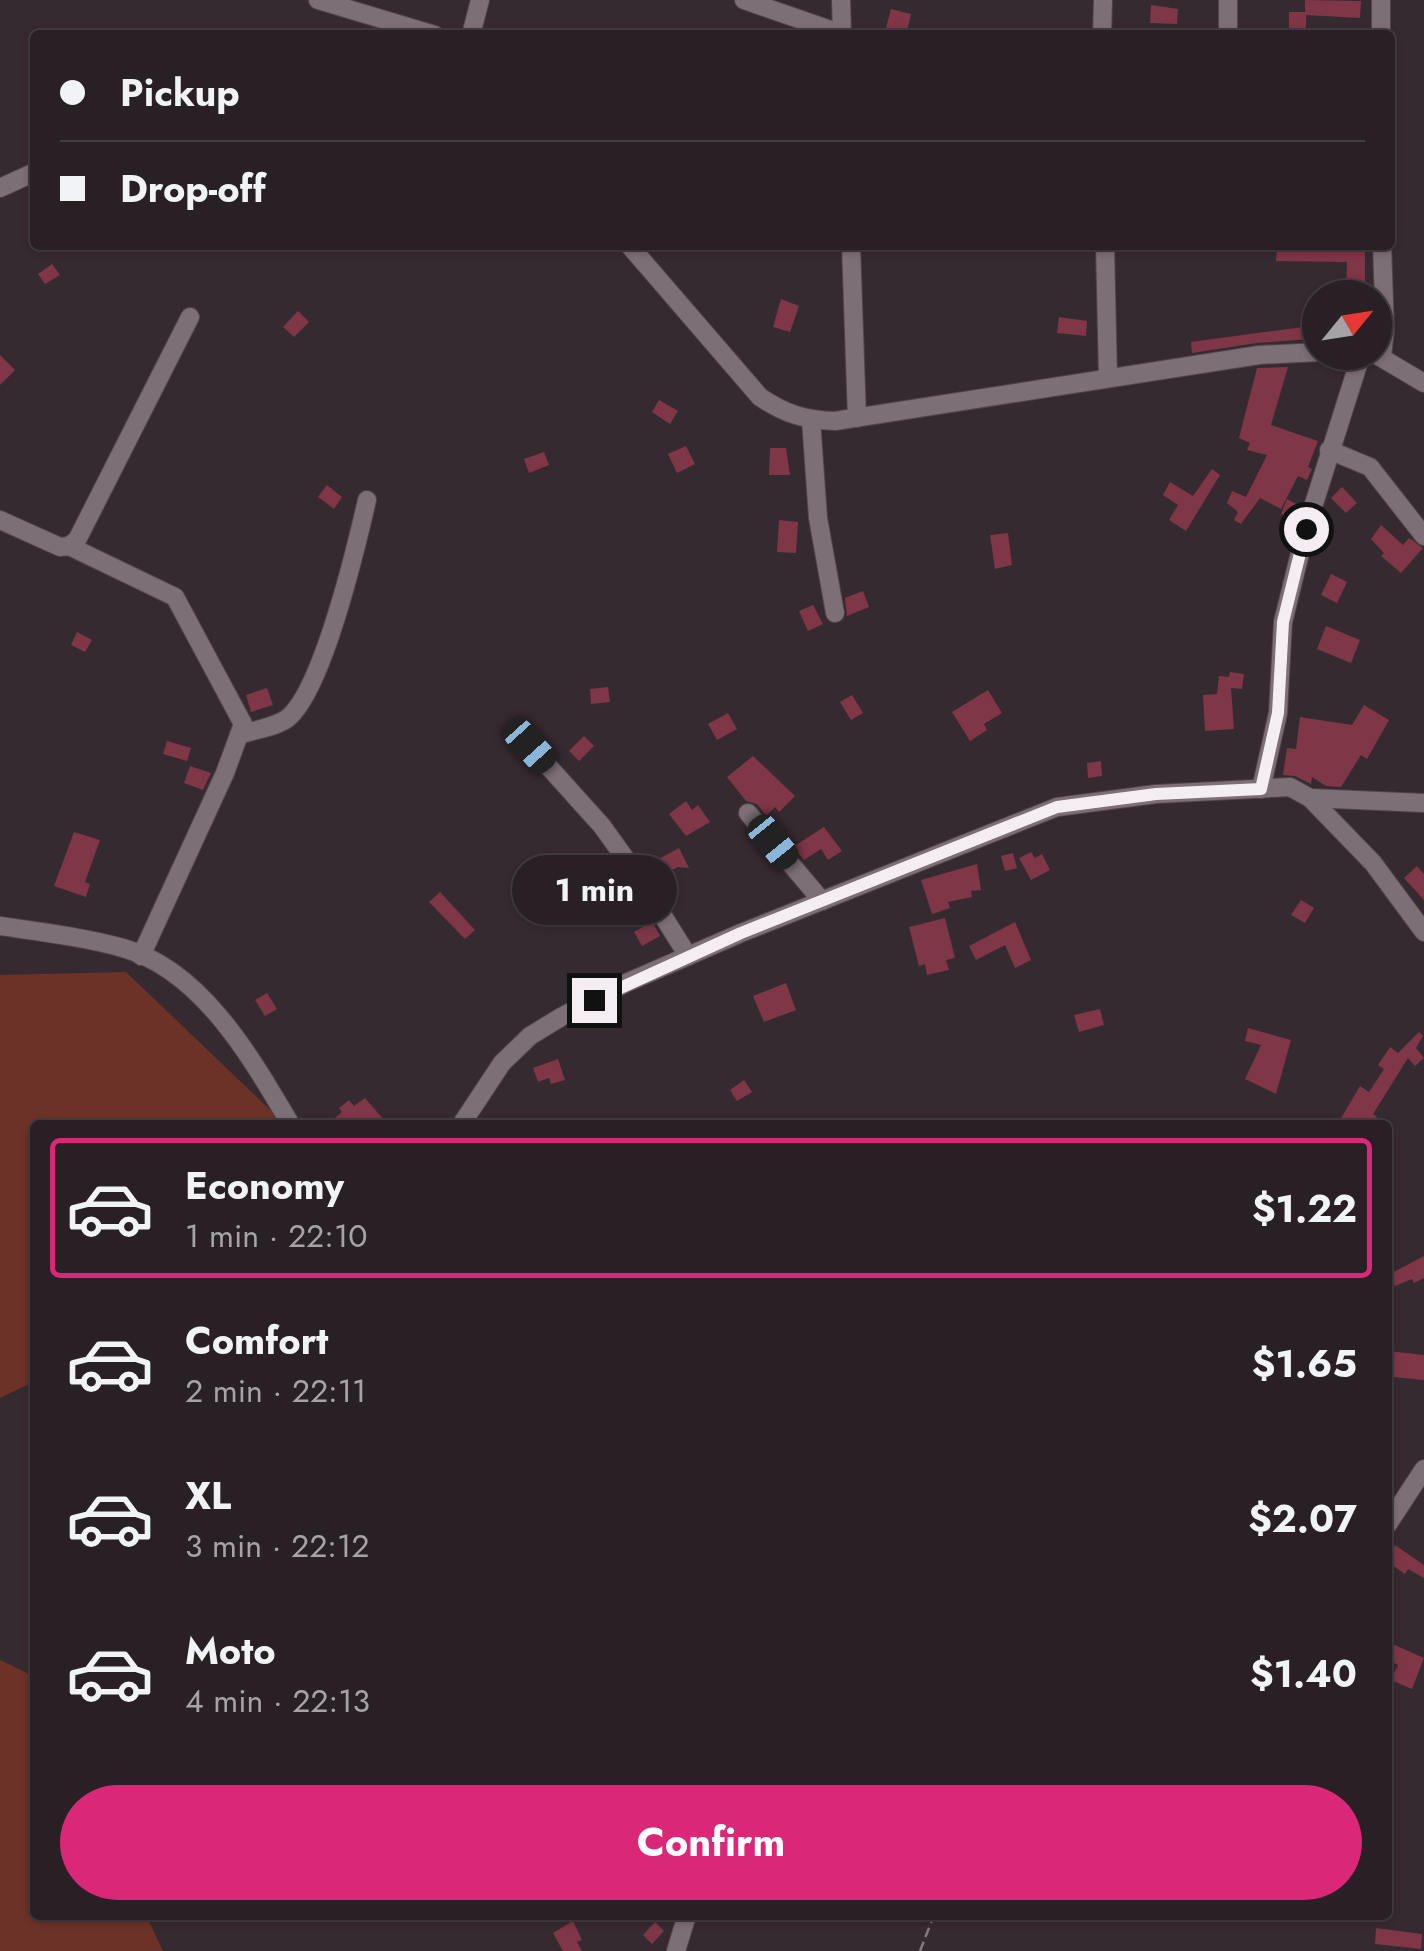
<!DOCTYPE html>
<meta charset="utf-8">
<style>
:root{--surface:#282024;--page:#30282c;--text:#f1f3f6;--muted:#a5a3a6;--line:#443e41;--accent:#db2777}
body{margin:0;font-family:Jost,sans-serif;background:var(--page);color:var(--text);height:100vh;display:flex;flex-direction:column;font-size:38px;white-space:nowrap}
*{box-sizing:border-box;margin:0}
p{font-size:32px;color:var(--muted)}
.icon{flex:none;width:55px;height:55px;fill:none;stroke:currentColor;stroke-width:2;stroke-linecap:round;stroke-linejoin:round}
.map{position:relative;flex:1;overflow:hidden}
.side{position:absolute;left:30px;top:1120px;width:1362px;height:800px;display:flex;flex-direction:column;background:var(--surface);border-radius:10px;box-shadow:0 2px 8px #0004,0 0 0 2px var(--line)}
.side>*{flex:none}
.banner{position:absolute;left:30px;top:30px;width:1365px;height:220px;border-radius:10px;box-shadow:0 2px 8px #0004,0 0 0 2px var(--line);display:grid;align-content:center;height:220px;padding:0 30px;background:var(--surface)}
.needle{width:65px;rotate:60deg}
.buttons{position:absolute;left:1302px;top:280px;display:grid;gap:20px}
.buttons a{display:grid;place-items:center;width:90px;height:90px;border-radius:50%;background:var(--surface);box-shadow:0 2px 8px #0004,0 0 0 2px var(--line);font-size:50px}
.end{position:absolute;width:45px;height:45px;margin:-22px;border:12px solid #f4edf1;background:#111;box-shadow:0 0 0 5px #111}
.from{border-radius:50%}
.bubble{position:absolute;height:70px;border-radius:35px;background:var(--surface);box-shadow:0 2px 8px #0004,0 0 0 2px var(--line);font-size:32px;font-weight:700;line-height:70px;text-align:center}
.car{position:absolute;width:30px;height:60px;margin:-30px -15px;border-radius:12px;box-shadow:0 0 8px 2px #0007;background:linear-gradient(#222 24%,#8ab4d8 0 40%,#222 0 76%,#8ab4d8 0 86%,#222 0)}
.banner b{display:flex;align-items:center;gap:35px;height:95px;font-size:38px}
.banner b+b{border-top:2px solid var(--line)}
.banner i{width:25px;height:25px;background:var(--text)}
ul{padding:18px 0 0;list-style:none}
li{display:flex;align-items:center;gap:30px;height:140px;margin:0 20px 15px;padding:0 10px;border:5px solid transparent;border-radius:10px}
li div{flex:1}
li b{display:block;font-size:38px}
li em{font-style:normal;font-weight:700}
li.current{border-color:var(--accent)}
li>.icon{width:90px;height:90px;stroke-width:1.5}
.primary-button{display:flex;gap:20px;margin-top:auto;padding:20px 30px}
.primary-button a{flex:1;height:115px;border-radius:60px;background:var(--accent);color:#fff;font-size:40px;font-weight:700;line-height:115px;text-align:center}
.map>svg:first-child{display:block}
.green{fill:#6d3227}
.building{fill:#7f3647}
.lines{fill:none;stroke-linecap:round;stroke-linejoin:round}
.minor-casing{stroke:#50474c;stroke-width:20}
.path{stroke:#82797e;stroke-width:2.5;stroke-dasharray:10 5;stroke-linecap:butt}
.minor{stroke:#7c6f76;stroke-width:18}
.route{stroke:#f4edf1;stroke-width:12}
</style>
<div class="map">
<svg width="1424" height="1951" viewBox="0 0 1424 1951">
<rect width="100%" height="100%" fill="#352a30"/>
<!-- green -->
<g class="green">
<polygon points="126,972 286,1125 35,1125 35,1381 0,1398 0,975"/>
<polygon points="0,1660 35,1677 35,1915 146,1915 163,1951 0,1951"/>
</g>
<!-- building -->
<g class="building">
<polygon points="1305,0 1361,1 1360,18 1306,15 1306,28 1289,28 1289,12 1305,12"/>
<polygon points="1151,5 1178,9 1177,24 1150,23"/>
<polygon points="891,9 911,14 906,35 884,35"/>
<polygon points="1277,245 1365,245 1365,298 1346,298 1347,262 1276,261"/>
<polygon points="52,264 60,275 45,284 38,274"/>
<polygon points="781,299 799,306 790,332 773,327"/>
<polygon points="298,311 309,322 294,337 283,327"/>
<polygon points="1059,317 1087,321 1086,336 1057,333"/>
<polygon points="1310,326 1312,339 1257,343 1192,353 1191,342"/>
<polygon points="0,355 15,370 0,385"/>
<polygon points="1288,367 1271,425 1318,441 1308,467 1312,469 1307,480 1298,476 1281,509 1260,498 1241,524 1234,520 1238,512 1227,503 1232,491 1246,497 1267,455 1247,450 1250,443 1239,438 1257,368"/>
<polygon points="659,400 678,411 670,424 652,412"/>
<polygon points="686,446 695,464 677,473 668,454"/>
<polygon points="770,448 786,448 790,475 769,475"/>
<polygon points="544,452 549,465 529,473 524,459"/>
<polygon points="1212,469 1220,475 1186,531 1169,520 1178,505 1163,495 1170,482 1193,496"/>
<polygon points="327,485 342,497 334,509 318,497"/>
<polygon points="1342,487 1357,503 1346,513 1331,498"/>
<polygon points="1287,499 1300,506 1295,522 1281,514"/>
<polygon points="779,520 798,522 796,553 777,552"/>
<polygon points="1381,525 1403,545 1409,538 1423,548 1401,573 1381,556 1384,553 1371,539"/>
<polygon points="1008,533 1012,565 995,569 990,535"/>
<polygon points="1331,574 1347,582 1337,603 1321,595"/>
<polygon points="863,591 869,607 847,616 845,598"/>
<polygon points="813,605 823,624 808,631 799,611"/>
<polygon points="1326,626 1360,640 1351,663 1317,649"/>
<polygon points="77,632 92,640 85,652 71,645"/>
<polygon points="1230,672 1244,674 1242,689 1231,688 1234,729 1205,731 1203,695 1217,694 1219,676 1229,677"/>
<polygon points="608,687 610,702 591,704 590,689"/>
<polygon points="267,688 273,705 251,712 246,695"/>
<polygon points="988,690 1002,713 984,724 987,730 970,741 952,712"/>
<polygon points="852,695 863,713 851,720 840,702"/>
<polygon points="1364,705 1389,720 1367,759 1361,755 1341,787 1326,786 1312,777 1311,784 1295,776 1283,775 1287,748 1296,749 1300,717 1352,725"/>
<polygon points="728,713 737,729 717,740 708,724"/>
<polygon points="584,736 594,746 579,761 569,751"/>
<polygon points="167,741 191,748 187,761 163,754"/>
<polygon points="753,756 795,796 779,812 775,807 766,816 757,804 746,801 727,777"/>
<polygon points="1101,761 1102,776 1088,778 1087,763"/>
<polygon points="190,766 211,773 203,790 184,783"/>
<polygon points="686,801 692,810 698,805 710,822 686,836 669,814"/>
<polygon points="824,827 842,851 828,860 821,849 804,860 793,847"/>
<polygon points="74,832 100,840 85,882 90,884 86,897 54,886"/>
<polygon points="679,848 689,868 678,867 655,879 646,866"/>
<polygon points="1031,852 1035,858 1042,854 1050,870 1031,880 1019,858"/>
<polygon points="1013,853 1017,868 1005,871 1001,856"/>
<polygon points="977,864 981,890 971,891 972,897 948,902 950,908 932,914 921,880"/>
<polygon points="1417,866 1424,874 1424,900 1404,878"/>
<polygon points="440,892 475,930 465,939 429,902"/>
<polygon points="1301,900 1314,908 1305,923 1291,915"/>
<polygon points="945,918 955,958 946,960 949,970 927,975 925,964 919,966 909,927"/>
<polygon points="652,922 660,936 642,946 634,932"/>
<polygon points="1015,922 1031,960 1015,968 1005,945 976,960 969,946"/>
<polygon points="786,983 796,1010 764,1022 753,996"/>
<polygon points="267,993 277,1009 265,1016 255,1000"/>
<polygon points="1100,1009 1104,1025 1079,1032 1074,1015"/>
<polygon points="1248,1028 1291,1040 1276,1094 1245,1079 1261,1045 1245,1041"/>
<polygon points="1419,1032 1423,1036 1416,1048 1424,1058 1415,1066 1408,1058 1373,1114 1377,1117 1372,1125 1337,1125 1360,1086 1369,1092 1384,1069 1378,1065 1390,1047 1398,1053"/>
<polygon points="558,1059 565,1080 551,1084 549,1078 538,1082 533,1068"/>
<polygon points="744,1080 752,1092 737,1101 730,1090"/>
<polygon points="365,1098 383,1119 376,1125 327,1125 342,1112 339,1108 349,1100 354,1106"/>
<polygon points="1424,1256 1424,1278 1414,1283 1412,1279 1395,1286 1390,1274"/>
<polygon points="1388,1351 1424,1355 1424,1380 1394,1377 1394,1371 1388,1370"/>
<polygon points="1395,1545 1424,1565 1424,1578 1408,1569 1405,1574 1388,1562"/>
<polygon points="1388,1642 1424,1658 1412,1689 1391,1680 1398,1665 1388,1660"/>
<polygon points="573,1921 582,1940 577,1942 582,1951 563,1951 553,1933"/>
<polygon points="655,1922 664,1931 652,1944 643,1935"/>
<polygon points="1376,1928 1422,1934 1421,1949 1375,1944"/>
</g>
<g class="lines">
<defs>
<g id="minor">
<polyline points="318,0 435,35"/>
<polyline points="744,0 842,34"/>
<polyline points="841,0 842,35"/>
<polyline points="471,35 480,0"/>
<polyline points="1102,35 1103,0"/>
<polyline points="1228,35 1228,0"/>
<polyline points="1381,35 1381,0"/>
<polyline points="0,188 35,172"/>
<path d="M629 245 760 397C785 414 805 420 835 421L1259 355 1320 352"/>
<polyline points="851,245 857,418"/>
<polyline points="1105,245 1108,378"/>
<polyline points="1382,245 1385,330 1382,356"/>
<polyline points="1375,354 1424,383"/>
<polyline points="811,420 818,518 835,613"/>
<polyline points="1329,450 1370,467 1424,536"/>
<polyline points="0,520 60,547 69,546 175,597 243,724 225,773 141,956"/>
<polyline points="69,546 77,540 190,317"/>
<path d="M239 735C253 730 278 727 289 717 323 687 356 548 367 500"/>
<polyline points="530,746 602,826 640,879 688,956"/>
<polyline points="1261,789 1278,713 1283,622 1306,529 1362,352"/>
<polyline points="1310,798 1424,803"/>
<polyline points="748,813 822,901"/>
<path d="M0 926C41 932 83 937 123 948 202 970 252 1059 291 1125"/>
<polyline points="461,1125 502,1063 530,1036 561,1017 626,983 741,933 1057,807 1156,794 1290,787 1310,798 1373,863 1424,932"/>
<polyline points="1388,1524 1424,1469"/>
<polyline points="676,1951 687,1915"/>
</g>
</defs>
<!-- minor casing -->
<use href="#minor" class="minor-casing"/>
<!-- path -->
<polyline class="path" points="920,1951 934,1915"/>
<!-- minor -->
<use href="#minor" class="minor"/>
</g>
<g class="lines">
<!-- route -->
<polyline class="route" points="594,1000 741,933 1057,807 1156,794 1261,789 1278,713 1283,622 1306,529"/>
</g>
</svg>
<div class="buttons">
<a><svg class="needle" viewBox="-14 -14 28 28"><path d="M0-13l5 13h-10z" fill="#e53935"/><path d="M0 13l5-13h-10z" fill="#a5a3a6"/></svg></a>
</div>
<i class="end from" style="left:1306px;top:529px"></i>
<i class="end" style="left:594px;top:1000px"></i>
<div class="bubble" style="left:512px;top:855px;width:165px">1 min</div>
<i class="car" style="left:530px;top:746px;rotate:138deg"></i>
<i class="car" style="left:773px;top:842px;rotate:141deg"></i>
<div class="banner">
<b><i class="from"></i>Pickup</b>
<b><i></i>Drop-off</b>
</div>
<section class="side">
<ul>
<li class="current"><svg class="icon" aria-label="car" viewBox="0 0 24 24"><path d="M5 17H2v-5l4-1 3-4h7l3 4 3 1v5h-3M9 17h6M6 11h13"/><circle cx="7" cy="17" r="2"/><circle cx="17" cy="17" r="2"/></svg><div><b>Economy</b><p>1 min · 22:10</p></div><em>$1.22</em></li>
<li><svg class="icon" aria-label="car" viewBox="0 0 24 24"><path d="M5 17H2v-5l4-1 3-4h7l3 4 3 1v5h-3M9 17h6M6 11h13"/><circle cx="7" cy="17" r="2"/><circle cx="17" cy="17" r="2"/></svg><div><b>Comfort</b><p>2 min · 22:11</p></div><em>$1.65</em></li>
<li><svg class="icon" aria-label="car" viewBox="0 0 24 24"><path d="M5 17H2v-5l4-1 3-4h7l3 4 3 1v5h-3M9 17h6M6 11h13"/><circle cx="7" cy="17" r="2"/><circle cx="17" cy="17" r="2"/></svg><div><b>XL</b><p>3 min · 22:12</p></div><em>$2.07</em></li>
<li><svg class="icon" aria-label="car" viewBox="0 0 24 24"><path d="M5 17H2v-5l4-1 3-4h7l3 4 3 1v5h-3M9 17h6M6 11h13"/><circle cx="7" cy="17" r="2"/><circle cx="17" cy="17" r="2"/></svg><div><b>Moto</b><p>4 min · 22:13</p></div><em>$1.40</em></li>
</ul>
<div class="primary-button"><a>Confirm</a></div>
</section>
</div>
